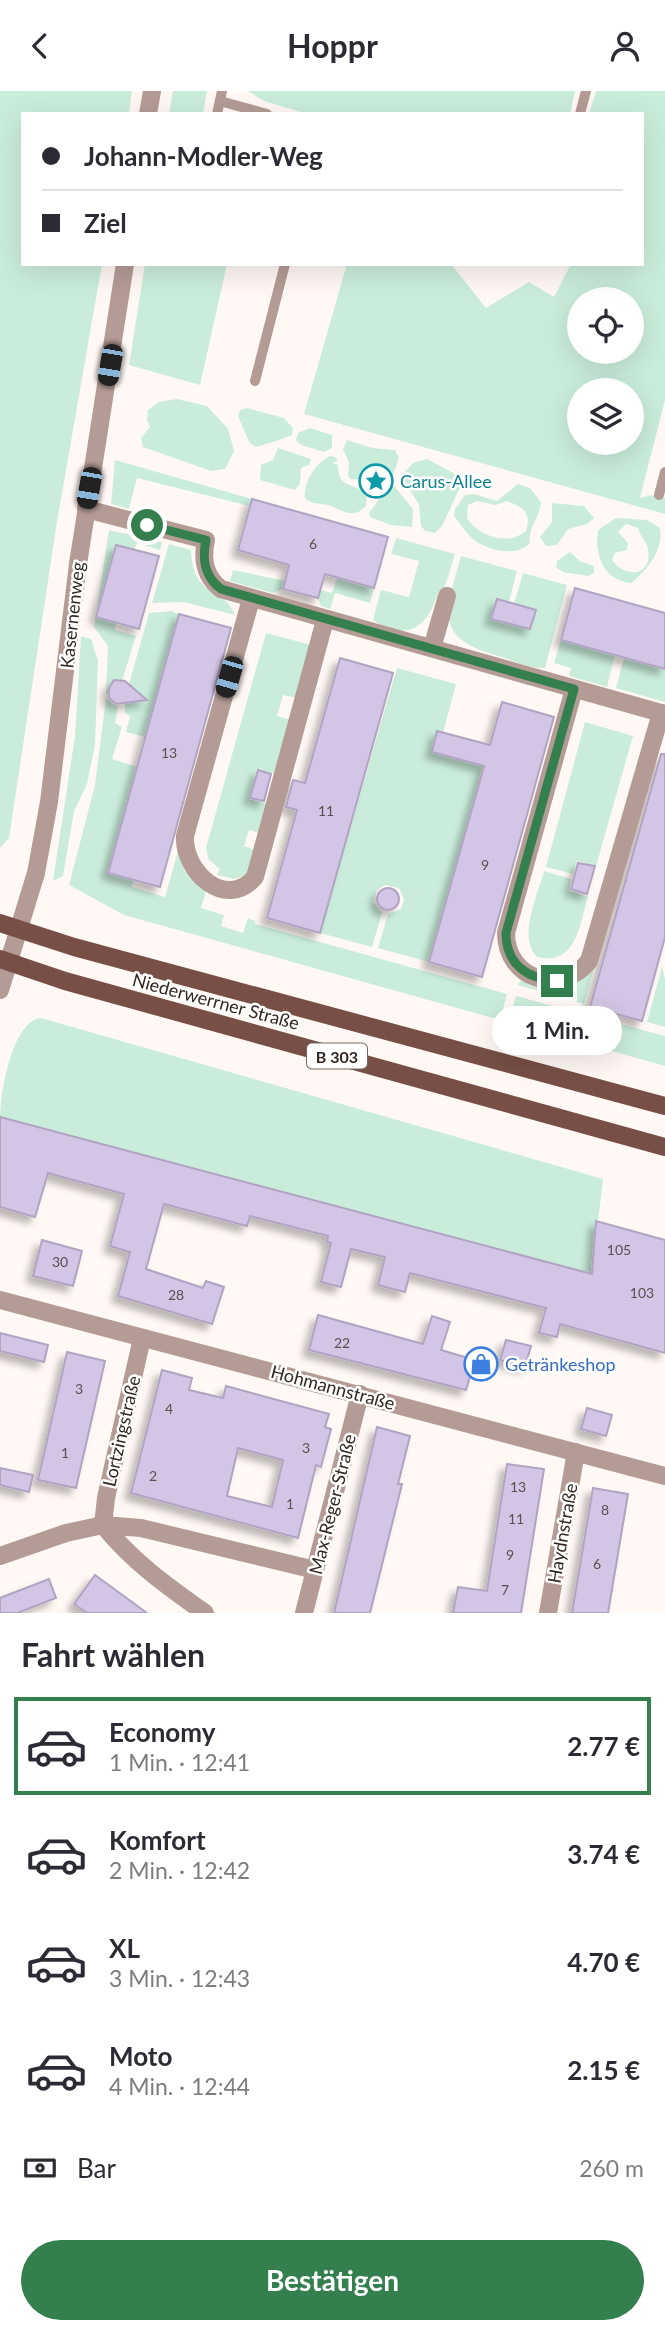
<!DOCTYPE html>
<html lang="de">
<meta charset="utf-8">
<style>
:root{--surface:#fff;--page:#f2f2f3;--text:#2b2b33;--muted:#7c7c81;--line:#e1e1e2;--accent:#337f4d}
body{margin:0;font-family:Lato,sans-serif;background:var(--page);color:var(--text);height:100vh;display:flex;flex-direction:column;font-size:26px;white-space:nowrap}
*{box-sizing:border-box;margin:0}
p{font-size:23px;color:var(--muted)}
.icon{flex:none;width:38px;height:38px;fill:none;stroke:currentColor;stroke-width:2;stroke-linecap:round;stroke-linejoin:round}
.map{position:relative;height:1522px;overflow:hidden}
.drawer{display:flex;flex-direction:column;background:var(--surface);flex:1}
.drawer>*{flex:none}
.top-card{position:absolute;left:21px;top:21px;width:623px;height:154px;border-radius:0px;box-shadow:0 7px 28px #0002;display:grid;align-content:center;height:154px;padding:0 21px;background:var(--surface)}
.tools{position:absolute;left:567px;top:196px;display:grid;gap:14px}
.tools a{display:grid;place-items:center;width:77px;height:77px;border-radius:50%;background:var(--surface);box-shadow:0 7px 28px #0002;font-size:35px}
.end{position:absolute;width:32px;height:32px;margin:-16px;border:9px solid #337f4d;background:#fff;box-shadow:0 0 0 4px #fff}
.from{border-radius:50%}
.bubble{position:absolute;height:49px;border-radius:24px;background:var(--surface);box-shadow:0 7px 28px #0002;font-size:23px;font-weight:700;line-height:49px;text-align:center}
.car{position:absolute;width:21px;height:42px;margin:-21px -10px;border-radius:9px;box-shadow:0 0 5px 2px #0007;background:linear-gradient(#222 24%,#8ab4d8 0 40%,#222 0 76%,#8ab4d8 0 86%,#222 0)}
.top-card b{display:flex;align-items:center;gap:24px;height:66px;font-size:26px}
.top-card b+b{border-top:2px solid var(--line)}
.top-card i{width:18px;height:18px;background:var(--text)}
ul{padding:0;list-style:none}
li{display:flex;align-items:center;gap:21px;height:98px;margin:0 14px 10px;padding:0 7px;border:4px solid transparent;border-radius:0px}
li div{flex:1}
li b{display:block;font-size:26px}
li em{font-style:normal;font-weight:700}
li.selected{border-color:var(--accent)}
li>.icon{width:63px;height:63px;stroke-width:1.5}
h2{padding:0 21px;font-size:32px;line-height:84px}
.pay{display:flex;align-items:center;gap:18px;height:77px;padding:0 21px;font-size:26px}
.pay p{margin-inline-start:auto}
.cta{display:flex;gap:14px;margin-top:auto;padding:14px 21px}
.cta a{flex:1;height:80px;border-radius:42px;background:var(--accent);color:#fff;font-size:28px;font-weight:700;line-height:80px;text-align:center}
header{display:flex;justify-content:space-between;align-items:center;height:91px;padding:0 21px;background:var(--surface);font-size:32px;font-weight:700}
.map>svg:first-child{display:block}
.green{fill:#caeddb;fill-rule:evenodd}
.building{fill:#d2c5e5;stroke:#b0a4c2;stroke-width:2;fill-rule:evenodd;filter:url(#shadow)}
.lines{fill:none;stroke-linecap:round;stroke-linejoin:round}
.service{stroke:#b49b96;stroke-width:10}
.minor{stroke:#b49b96;stroke-width:18}
.primary{stroke:#774f46;stroke-width:18}
.route{stroke:#337f4d;stroke-width:9}
.labels{text-anchor:middle;dominant-baseline:central;stroke-width:5;stroke-linejoin:round;paint-order:stroke}
.number-label{font-size:14px;fill:#5c4e51}
.shield{fill:#fff;stroke:#716863;stroke-width:2}
.shield-label{font-size:16px;font-weight:bold;fill:#342720}
.culture-label{font-size:18px;fill:#0d838f;stroke:#fff;text-anchor:start}
.street-label{font-size:18px;fill:#342720;stroke:#fff}
.shop-label{font-size:18px;fill:#366cbe;stroke:#fff;text-anchor:start}
</style>
<header><svg class="icon" aria-label="back" viewBox="0 0 24 24"><path d="M15 5l-7 7 7 7"/></svg>Hoppr<svg class="icon" aria-label="person" viewBox="0 0 24 24"><circle cx="12" cy="8" r="4"/><path d="M4 21q1-7 8-7t8 7"/></svg></header>
<div class="map">
<svg width="665" height="1522" viewBox="0 0 665 1522">
<defs>
<filter id="shadow"><feDropShadow dx="-6" dy="6" stdDeviation="3.5" flood-color="#0004"/></filter>
</defs>
<rect width="100%" height="100%" fill="#fff8f4"/>
<!-- green -->
<g class="green">
<polygon points="0,0 132,0 129,23 23,23 23,173 102,173 57,431 9,747 0,757"/>
<polygon points="173,0 207,0 203,23 169,23"/>
<polygon points="248,0 575,0 570,23 307,23 264,10"/>
<path d="M596 0H665V309L640 407 651 404 665 407V423L304 323 347 173H451L486 217 529 191 554 206 571 173H642V23H589ZM579 208H632V261H579ZM579 299H632V352H579Z"/>
<polygon points="145,173 227,173 200,294 129,274"/>
<polygon points="177,308 207,315 228,338 234,360 225,378 211,380 143,356 141,347 150,336 147,329 148,319 159,311"/>
<path d="M247 317 284 327 293 337 292 344C289 346 258 356 255 356L249 351 238 325 240 319Z"/>
<polygon points="310,337 332,344 332,357 324,361 301,354 296,349 298,342"/>
<polygon points="347,349 372,357 395,359 399,367 393,384 377,390 351,388 348,385 349,372 343,358"/>
<polygon points="278,357 311,368 309,374 301,377 300,392 295,399 260,389 261,374 273,369"/>
<path d="M330 365C333 365 336 366 338 369L333 372 338 374C338 398 353 391 367 403L366 415C353 428 346 421 331 415 321 411 313 415 305 407 303 392 316 371 330 365Z"/>
<polygon points="427,368 457,384 462,392 442,435 435,442 425,440 421,435 419,414 404,389 405,381 413,372"/>
<polygon points="115,369 252,408 250,415 137,387 129,418 111,413"/>
<path d="M518 393 530 397 541 411C540 427 528 435 530 452 517 467 485 459 473 448 466 442 460 432 454 425L455 418 465 404 474 403 497 410ZM477 410 496 414 507 410C523 416 532 421 526 440 509 455 479 446 467 427L468 414Z"/>
<path d="M388 396H395L413 418 412 436 391 434 370 426 369 421C379 413 378 403 388 396Z"/>
<polygon points="552,412 584,415 594,427 587,433 568,438 557,454 546,455 540,446 552,431"/>
<path d="M616 427 647 429 660 437C664 458 647 480 631 492 603 490 594 462 598 439ZM626 433 638 437C640 445 647 451 648 458 653 484 627 489 612 469L615 462 627 459 628 452 618 441Z"/>
<polygon points="109,439 162,451 160,459 137,452 134,459 116,454 96,526 116,532 115,539 136,545 122,590 114,589 109,597 109,604 106,603 108,555 94,536"/>
<path d="M396 447 455 463 443 502 438 501C428 537 407 551 373 529L381 499 409 506 419 470 391 463Z"/>
<path d="M169 453 191 459C193 509 223 493 235 524L183 511 152 512Z"/>
<polygon points="570,461 580,470 594,475 594,482 588,485 563,481 556,476 557,470"/>
<path d="M461 465 517 480 509 511 497 508 491 527 530 538 536 519 514 513 523 482 567 494 545 577C530 578 512 569 498 565 432 546 446 520 461 465Z"/>
<polygon points="233,479 285,490 283,498 272,502 230,490"/>
<polygon points="337,487 374,497 370,512 335,502 330,518 321,515 318,507 320,499 332,502"/>
<polygon points="171,520 179,523 145,646 126,641 130,625 125,622 125,613 132,605 129,593 149,522"/>
<polygon points="266,542 311,554 297,607 283,604 277,625 291,629 276,683 257,678 249,708 268,713 259,742 249,739 244,755 255,759 247,783 235,788 217,784 220,778 209,769 206,757"/>
<polygon points="81,545 91,548 98,570 95,654 87,693 74,720 63,785 53,790 75,645"/>
<polygon points="561,549 615,564 607,596 569,585 571,577 554,572"/>
<polygon points="624,567 665,578 665,611 616,597"/>
<polygon points="397,577 456,593 443,642 437,641 432,661 484,675 429,871 378,857 388,823 401,818 404,808 399,797 385,794 377,799 373,811 382,822 372,856 320,842"/>
<polygon points="106,607 118,616 115,632 122,636 112,668 137,676 108,782 133,789 132,796 165,806 178,760 184,779 206,801 201,817 224,824 221,835 243,842 248,827 255,830 255,833 507,903 500,929 124,824 69,794 95,694"/>
<polygon points="585,631 633,645 596,775 577,770 573,783 546,776"/>
<path d="M544 780 571 788 569 800 588 805C580 833 576 876 537 866 517 845 538 804 544 780Z"/>
<polygon points="662,876 665,888 665,936 647,931"/>
<path d="M594 877 584 913 518 894 521 889C548 908 570 892 594 877Z"/>
<polygon points="516,905 665,945 665,975 509,931"/>
<path d="M41 927 603 1088 592 1183 0 1026C0 1002 12 930 41 927Z"/>
</g>
<!-- building -->
<g class="building">
<polygon points="252,408 388,446 374,497 325,483 318,507 283,498 289,474 238,459"/>
<polygon points="116,454 159,465 139,538 96,526"/>
<polygon points="575,497 665,522 665,578 561,549"/>
<polygon points="497,508 536,519 530,538 491,528"/>
<polygon points="179,523 231,537 160,796 108,782"/>
<polygon points="340,567 393,582 320,842 267,827 297,719 286,716 293,689 305,692"/>
<polygon points="114,589 125,590 147,609 116,613 109,607 109,597"/>
<polygon points="502,611 554,626 482,886 429,871 484,675 432,661 437,640 490,654"/>
<polygon points="661,663 665,663 665,846 642,930 590,916"/>
<polygon points="258,679 271,683 264,710 250,707"/>
<polygon points="578,772 595,775 587,803 571,798"/>
<circle cx="388" cy="808" r="11"/>
<polygon points="0,1026 592,1183 596,1130 665,1149 665,1262 560,1233 557,1246 539,1242 546,1217 410,1182 405,1201 378,1194 385,1166 351,1158 341,1196 321,1191 331,1152 327,1151 328,1145 250,1125 247,1135 164,1113 146,1178 203,1197 206,1190 224,1196 212,1233 118,1205 130,1161 110,1155 124,1103 48,1082 35,1126 0,1116"/>
<polygon points="42,1149 82,1160 73,1195 33,1185"/>
<polygon points="318,1224 423,1253 432,1225 450,1231 441,1259 475,1269 466,1299 309,1259"/>
<polygon points="0,1242 48,1254 44,1271 0,1260"/>
<polygon points="506,1249 531,1255 525,1276 500,1269"/>
<polygon points="67,1261 105,1270 76,1397 38,1389"/>
<path d="M162 1279 192 1287 189 1299 223 1307 226 1295 329 1323 325 1336 331 1338 321 1376 316 1374 298 1447 131 1402ZM238 1357 283 1369 272 1416 227 1405Z"/>
<polygon points="587,1317 612,1324 606,1345 581,1338"/>
<polygon points="377,1336 410,1345 398,1393 402,1393 370,1522 334,1522"/>
<polygon points="507,1373 544,1378 521,1522 453,1522 458,1496 487,1500"/>
<polygon points="0,1377 33,1384 29,1401 0,1394"/>
<polygon points="593,1397 628,1403 608,1522 572,1522"/>
<polygon points="95,1484 147,1522 87,1522 74,1513"/>
<polygon points="49,1488 56,1507 17,1522 0,1522 0,1507"/>
</g>
<g class="lines">
<!-- service -->
<g class="service">
<polyline points="220,10 267,23"/>
<polyline points="217,23 222,0"/>
<polyline points="580,23 586,0"/>
<polyline points="255,290 285,173"/>
<polyline points="659,404 665,381"/>
</g>
<!-- minor -->
<g class="minor">
<polyline points="148,23 152,0"/>
<path d="M86 418 206 449C202 468 204 485 221 498L665 623"/>
<path d="M251 508 185 745C183 781 226 820 255 786L325 529"/>
<polyline points="432,557 447,505"/>
<path d="M574 598 506 842C506 888 560 906 589 870L661 622"/>
<polyline points="0,899 36,782 49,711 78,473 125,173"/>
<polyline points="0,1209 665,1385"/>
<polyline points="103,1434 106,1407 142,1247"/>
<path d="M103 1434C133 1471 167 1495 205 1522"/>
<polyline points="0,1465 66,1442 103,1434 141,1437 315,1479"/>
<polyline points="304,1522 360,1303"/>
<polyline points="548,1522 576,1361"/>
</g>
<!-- primary -->
<g class="primary">
<polyline points="0,832 74,856 665,1015"/>
<polyline points="0,868 65,890 665,1056"/>
</g>
</g>
<g class="lines">
<!-- route -->
<path class="route" d="M147 434 206 449C202 468 204 485 221 498L574 598 506 842C506 873 527 888 557 890"/>
</g>
<!-- icons -->
<defs>
<symbol id="sight-ring" viewBox="-11 -11 22 22"><circle r="9.5" fill="#fff" stroke="#0f9aa8" stroke-width="1.5"/><path d="M0-6L1.8-2.2L6-1.7L2.9 1.2L3.7 5.4L0 3.3L-3.7 5.4L-2.9 1.2L-6-1.7L-1.8-2.2Z" fill="#0f9aa8"/></symbol>
<symbol id="shop-ring" viewBox="-11 -11 22 22"><circle r="9.5" fill="#fff" stroke="#3f7fe0" stroke-width="1.5"/><path d="M-5-2.5h2.3a2.7 3.5 0 0 1 5.4 0H5L5.5 6h-11ZM-1.5-2.5h3a1.5 2.3 0 0 0-3 0Z" fill="#3f7fe0"/></symbol>
</defs>
<g fill-rule="evenodd">
<use href="#sight-ring" x="357" y="371" width="38" height="38"/>
<use href="#shop-ring" x="462" y="1254" width="38" height="38"/>
</g>
<g class="labels">
<!-- number labels -->
<g class="number-label">
<text x="313" y="452">6</text>
<text x="169" y="661">13</text>
<text x="326" y="719">11</text>
<text x="485" y="773">9</text>
<text x="619" y="1158">105</text>
<text x="60" y="1170">30</text>
<text x="642" y="1201">103</text>
<text x="176" y="1203">28</text>
<text x="342" y="1251">22</text>
<text x="79" y="1297">3</text>
<text x="169" y="1317">4</text>
<text x="306" y="1356">3</text>
<text x="65" y="1361">1</text>
<text x="153" y="1384">2</text>
<text x="518" y="1395">13</text>
<text x="290" y="1412">1</text>
<text x="605" y="1418">8</text>
<text x="516" y="1427">11</text>
<text x="510" y="1463">9</text>
<text x="597" y="1472">6</text>
<text x="505" y="1498">7</text>
</g>
<!-- shield labels -->
<rect class="shield" x="307" y="952.5" width="60" height="25" rx="5"/>
<g class="shield-label">
<text x="337" y="965">B 303</text>
</g>
<!-- culture labels -->
<g class="culture-label">
<text x="400" y="390">Carus-Allee</text>
</g>
<!-- street labels -->
<g class="street-label">
<text transform="translate(72 524) rotate(-84)">Kasernenweg</text>
<text transform="translate(216 910) rotate(15)">Niederwerrner Straße</text>
<text transform="translate(333 1296) rotate(15)">Hohmannstraße</text>
<text transform="translate(121 1340) rotate(-77)">Lortzingstraße</text>
<text transform="translate(332 1413) rotate(-76)">Max-Reger-Straße</text>
<text transform="translate(562 1442) rotate(-80)">Haydnstraße</text>
</g>
<!-- shop labels -->
<g class="shop-label">
<text x="505" y="1273">Getränkeshop</text>
</g>
</g>
</svg>
<div class="tools">
<a><svg class="icon" aria-label="locate" viewBox="0 0 24 24"><circle cx="12" cy="12" r="6"/><path d="M12 2v4M12 18v4M2 12h4M18 12h4"/></svg></a>
<a><svg class="icon" aria-label="layers" viewBox="0 0 24 24"><path d="M12 4l9 5-9 5-9-5zM3 14l9 5 9-5"/></svg></a>
</div>
<i class="end from" style="left:147px;top:434px"></i>
<i class="end" style="left:557px;top:890px"></i>
<div class="bubble" style="left:492px;top:915px;width:130px">1 Min.</div>
<i class="car" style="left:110px;top:274px;rotate:190deg"></i>
<i class="car" style="left:89px;top:397px;rotate:190deg"></i>
<i class="car" style="left:229px;top:586px;rotate:196deg"></i>
<div class="top-card">
<b><i class="from"></i>Johann-Modler-Weg</b>
<b><i></i>Ziel</b>
</div>
</div>
<section class="drawer">
<h2>Fahrt wählen</h2>
<ul>
<li class="selected"><svg class="icon" aria-label="car" viewBox="0 0 24 24"><path d="M5 17H2v-5l4-1 3-4h7l3 4 3 1v5h-3M9 17h6M6 11h13"/><circle cx="7" cy="17" r="2"/><circle cx="17" cy="17" r="2"/></svg><div><b>Economy</b><p>1 Min. · 12:41</p></div><em>2.77 €</em></li>
<li><svg class="icon" aria-label="car" viewBox="0 0 24 24"><path d="M5 17H2v-5l4-1 3-4h7l3 4 3 1v5h-3M9 17h6M6 11h13"/><circle cx="7" cy="17" r="2"/><circle cx="17" cy="17" r="2"/></svg><div><b>Komfort</b><p>2 Min. · 12:42</p></div><em>3.74 €</em></li>
<li><svg class="icon" aria-label="car" viewBox="0 0 24 24"><path d="M5 17H2v-5l4-1 3-4h7l3 4 3 1v5h-3M9 17h6M6 11h13"/><circle cx="7" cy="17" r="2"/><circle cx="17" cy="17" r="2"/></svg><div><b>XL</b><p>3 Min. · 12:43</p></div><em>4.70 €</em></li>
<li><svg class="icon" aria-label="car" viewBox="0 0 24 24"><path d="M5 17H2v-5l4-1 3-4h7l3 4 3 1v5h-3M9 17h6M6 11h13"/><circle cx="7" cy="17" r="2"/><circle cx="17" cy="17" r="2"/></svg><div><b>Moto</b><p>4 Min. · 12:44</p></div><em>2.15 €</em></li>
</ul>
<div class="pay"><svg class="icon" aria-label="cash" viewBox="0 0 24 24"><path d="M3 7h18v10H3z"/><circle cx="12" cy="12" r="2"/></svg>Bar<p>260 m</p></div>
<div class="cta"><a>Bestätigen</a></div>
</section>
